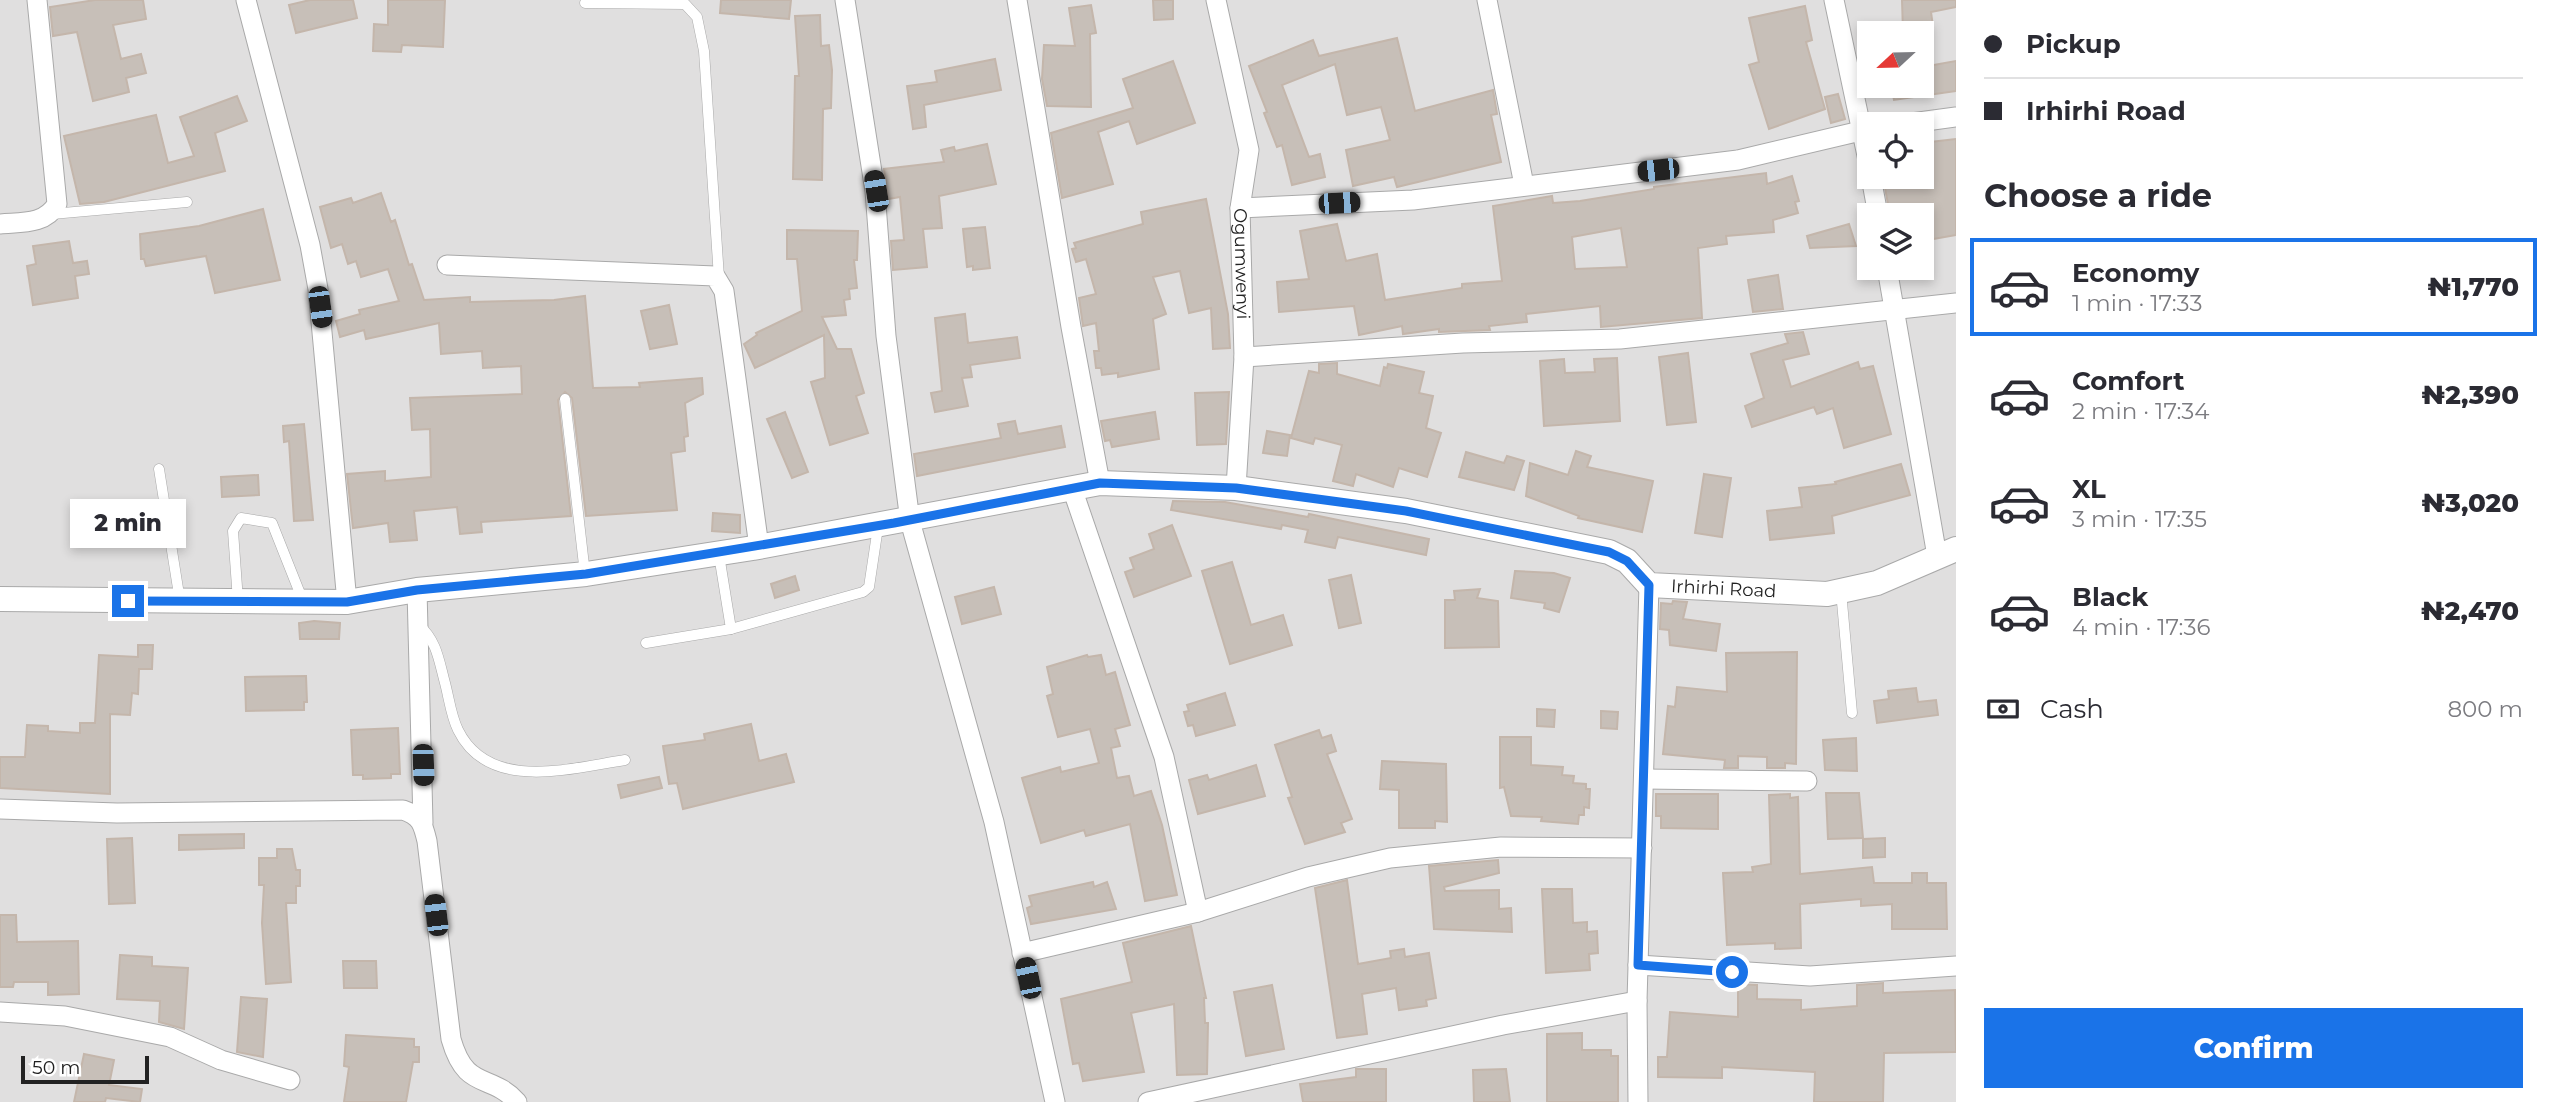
<!DOCTYPE html>
<meta charset="utf-8">
<style>
:root{--surface:#fff;--page:#f7f7f7;--text:#2b2b33;--muted:#7c7c81;--line:#e1e1e2;--accent:#1a73e8}
body{margin:0;font-family:Montserrat,sans-serif;background:var(--page);color:var(--text);height:100vh;display:flex;flex-direction:column;font-size:26px;white-space:nowrap}
*{box-sizing:border-box;margin:0}
p{font-size:23px;color:var(--muted)}
.icon{flex:none;width:38px;height:38px;fill:none;stroke:currentColor;stroke-width:2;stroke-linecap:round;stroke-linejoin:round}
.map{position:relative;flex:1;overflow:hidden}
.sheet{display:flex;flex-direction:column;background:var(--surface);width:595px}
.sheet>*{flex:none}
.guide{display:grid;align-content:center;height:154px;padding:0 28px;background:var(--surface)}
.needle{width:46px;rotate:248deg}
.buttons{position:absolute;left:1857px;top:21px;display:grid;gap:14px}
.buttons a{display:grid;place-items:center;width:77px;height:77px;border-radius:0px;background:var(--surface);box-shadow:0 4px 10px #0003;font-size:35px}
.scale{position:absolute;left:21px;bottom:18px;width:128px;box-sizing:border-box;padding-left:7px;border:4px solid #222;border-top:0;font-size:19px;line-height:24px;white-space:nowrap;color:#222;-webkit-text-stroke:5px #fff;paint-order:stroke}
.end{position:absolute;width:32px;height:32px;margin:-16px;border:9px solid #1a73e8;background:#fff;box-shadow:0 0 0 4px #fff}
.from{border-radius:50%}
.bubble{position:absolute;height:49px;border-radius:0px;background:var(--surface);box-shadow:0 4px 10px #0003;font-size:23px;font-weight:800;line-height:49px;text-align:center}
.car{position:absolute;width:21px;height:42px;margin:-21px -10px;border-radius:9px;box-shadow:0 0 5px 2px #0007;background:linear-gradient(#222 24%,#8ab4d8 0 40%,#222 0 76%,#8ab4d8 0 86%,#222 0)}
.guide b{display:flex;align-items:center;gap:24px;height:66px;font-size:26px}
.guide b+b{border-top:2px solid var(--line)}
.guide i{width:18px;height:18px;background:var(--text)}
ul{padding:0;list-style:none}
li{display:flex;align-items:center;gap:21px;height:98px;margin:0 14px 10px;padding:0 14px;border:4px solid transparent;border-radius:0px}
li div{flex:1}
li b{display:block;font-size:26px}
li em{font-style:normal;font-weight:800}
li.current{border-color:var(--accent)}
li>.icon{width:63px;height:63px;stroke-width:1.5}
h2{padding:0 28px;font-size:32px;line-height:84px}
.pay{display:flex;align-items:center;gap:18px;height:77px;padding:0 28px;font-size:26px}
.pay p{margin-inline-start:auto}
.action{display:flex;gap:14px;margin-top:auto;padding:14px 28px}
.action a{flex:1;height:80px;border-radius:0px;background:var(--accent);color:#fff;font-size:28px;font-weight:800;line-height:80px;text-align:center}
main{display:flex;flex:1;min-height:0}
.map>svg:first-child{display:block}
.residential{fill:#e0dfdf;fill-rule:evenodd}
.building{fill:#c7bfb8;stroke:#c4b6ab;stroke-width:2;fill-rule:evenodd}
.lines{fill:none;stroke-linecap:round;stroke-linejoin:round}
.service-casing{stroke:#a9a9a9;stroke-width:11}
.minor-casing{stroke:#a9a9a9;stroke-width:21}
.tertiary-casing{stroke:#a9a9a9;stroke-width:26}
.service{stroke:#fff;stroke-width:10}
.minor{stroke:#fff;stroke-width:19}
.tertiary{stroke:#fff;stroke-width:24}
.route{stroke:#1a73e8;stroke-width:9}
.labels{text-anchor:middle;dominant-baseline:central;stroke-width:5;stroke-linejoin:round;paint-order:stroke}
.street-label{font-size:18px;fill:#222;stroke:#fff}
</style>
<main>
<div class="map">
<svg width="1956" height="1102" viewBox="0 0 1956 1102">
<rect width="100%" height="100%" fill="#f2efe9"/>
<!-- residential -->
<path class="residential" d="M0 0H1956V1102H0ZM1869 33H1922V86H1869ZM1869 124H1922V177H1869ZM1869 215H1922V268H1869Z"/>
<!-- building -->
<g class="building">
<polygon points="95,0 143,0 146,19 113,25 121,59 141,54 146,73 126,78 129,92 93,101 77,32 53,36 50,7"/>
<polygon points="310,0 353,0 357,18 296,33 289,5"/>
<polygon points="388,0 445,0 443,47 402,45 401,52 373,51 374,24 388,25"/>
<polygon points="721,0 791,0 789,19 720,13"/>
<polygon points="1153,0 1173,0 1173,19 1154,20"/>
<polygon points="1902,0 1956,0 1956,7 1931,12 1933,27 1903,32"/>
<polygon points="1091,5 1096,33 1090,34 1091,107 1047,106 1042,79 1044,45 1075,46 1069,8"/>
<polygon points="1805,6 1812,40 1806,42 1825,109 1769,129 1749,65 1759,62 1749,18"/>
<polygon points="820,15 821,46 829,45 832,70 831,108 823,109 822,180 793,179 795,76 799,76 795,16"/>
<polygon points="1397,38 1415,111 1493,90 1497,114 1491,115 1501,162 1397,187 1394,177 1353,186 1346,150 1390,140 1381,107 1347,115 1335,64 1282,85 1309,157 1320,154 1325,177 1292,185 1282,145 1277,147 1264,113 1267,112 1249,66 1313,40 1319,56"/>
<polygon points="995,59 1001,90 924,105 926,127 913,129 907,86 937,82 935,71"/>
<polygon points="1173,61 1195,123 1137,144 1129,121 1098,132 1113,184 1062,198 1051,133 1133,108 1123,79"/>
<polygon points="1956,61 1956,91 1894,100 1891,86 1922,86 1922,67"/>
<polygon points="1838,94 1845,119 1831,123 1825,97"/>
<polygon points="237,96 247,121 215,133 225,171 104,202 80,204 64,136 156,115 168,163 194,156 180,117"/>
<polygon points="1956,139 1956,235 1922,241 1922,215 1890,215 1883,177 1922,177 1922,143"/>
<polygon points="987,144 996,184 939,196 942,228 923,229 927,267 893,270 891,241 904,240 900,197 888,199 884,169 944,162 941,150 954,147 955,151"/>
<path d="M1766 173 1767 184 1792 176 1799 201 1795 202 1798 213 1773 220 1774 232 1726 236 1727 244 1698 248 1702 318 1601 327 1600 306 1526 314 1527 322 1489 326 1490 330 1439 332V329L1403 334 1402 326 1359 335 1354 306 1279 312 1277 282 1309 279 1300 231 1337 224 1346 261 1377 254 1385 300 1462 288V284L1502 281 1493 206 1552 196 1553 203 1580 201 1654 189V187ZM1621 228 1627 267 1575 269 1572 237Z"/>
<polygon points="381,193 391,222 395,220 409,265 412,264 424,300 470,297 470,302 554,300 585,296 593,388 640,387 639,383 702,378 703,394 685,403 688,436 684,437 685,451 671,453 677,510 586,516 572,398 565,392 558,400 571,516 481,522 482,532 460,534 457,507 414,511 417,540 390,542 388,523 353,528 347,474 385,471 385,481 431,477 430,429 412,430 410,398 522,394 521,366 483,368 482,351 441,354 439,323 366,339 364,330 340,337 336,321 360,314 359,310 399,301 388,269 361,277 356,261 348,264 342,244 331,248 320,207 351,198 353,203"/>
<polygon points="1206,199 1228,314 1230,348 1213,349 1211,308 1189,313 1180,271 1153,277 1166,314 1153,319 1159,369 1118,377 1118,373 1102,375 1101,368 1096,368 1094,351 1099,351 1096,323 1083,326 1079,298 1096,294 1086,259 1076,262 1072,249 1076,248 1074,243 1143,224 1141,212"/>
<polygon points="263,209 280,280 215,293 206,256 146,266 144,259 141,259 140,234 199,226"/>
<polygon points="1849,224 1856,246 1810,248 1807,236"/>
<polygon points="985,227 990,268 973,270 973,266 967,267 963,229"/>
<polygon points="787,230 858,231 857,260 854,260 857,288 849,289 850,299 844,300 846,315 822,317 837,349 851,349 864,393 856,396 868,433 830,445 811,382 825,378 824,335 755,368 744,344 757,335 756,333 802,311 797,259 787,259"/>
<polygon points="69,241 73,263 87,261 89,274 75,276 78,298 33,305 27,266 36,264 33,246"/>
<polygon points="1778,275 1783,309 1753,312 1748,280"/>
<polygon points="669,305 677,344 650,349 641,311"/>
<polygon points="965,314 968,343 1017,337 1020,358 970,365 972,377 962,378 968,406 935,412 931,393 942,391 935,318"/>
<polygon points="1803,332 1809,354 1783,360 1791,387 1858,362 1860,369 1873,366 1891,434 1844,448 1833,408 1817,414 1814,407 1752,427 1745,406 1764,398 1751,354 1788,343 1785,334"/>
<polygon points="1688,353 1696,422 1667,425 1659,357"/>
<polygon points="1617,358 1620,421 1544,426 1540,361 1564,359 1565,373 1595,372 1594,359"/>
<polygon points="1337,363 1337,374 1380,386 1384,367 1387,368 1388,364 1424,372 1419,393 1433,396 1426,428 1441,433 1427,477 1399,468 1393,487 1356,474 1353,486 1333,481 1342,445 1315,438 1313,444 1291,438 1309,371 1319,373 1319,364"/>
<polygon points="1229,392 1226,444 1197,445 1195,393"/>
<polygon points="785,412 808,472 792,478 767,419"/>
<polygon points="1155,412 1159,439 1112,447 1110,440 1105,441 1101,421"/>
<polygon points="1015,421 1018,434 1061,426 1065,447 917,476 914,454 1001,438 998,424"/>
<polygon points="304,424 313,520 294,521 289,441 284,442 283,426"/>
<polygon points="1267,431 1290,435 1287,456 1263,453"/>
<polygon points="1576,451 1591,456 1587,467 1653,481 1642,532 1578,518 1579,516 1526,496 1530,463 1568,475"/>
<polygon points="1466,452 1504,463 1507,456 1524,461 1514,490 1459,477"/>
<polygon points="1901,464 1910,495 1832,516 1834,533 1770,540 1767,511 1802,507 1799,488 1836,484 1835,482"/>
<polygon points="1704,474 1731,478 1722,537 1695,533"/>
<polygon points="258,475 259,495 222,497 221,477"/>
<polygon points="1173,501 1225,502 1308,517 1309,514 1429,539 1426,555 1338,537 1335,548 1305,542 1308,530 1282,525 1281,529 1171,510"/>
<polygon points="713,513 740,515 740,533 712,531"/>
<polygon points="1172,525 1191,576 1134,597 1125,572 1134,569 1130,558 1154,549 1149,534"/>
<polygon points="1232,562 1251,625 1283,615 1292,645 1230,664 1202,571"/>
<polygon points="1515,571 1554,573 1570,578 1559,612 1544,608 1545,603 1511,598"/>
<polygon points="1351,575 1361,623 1339,628 1329,580"/>
<polygon points="795,576 799,590 775,598 771,584"/>
<polygon points="994,587 1001,614 962,624 955,597"/>
<polygon points="1480,589 1477,598 1498,601 1499,647 1445,648 1445,600 1455,600 1454,591"/>
<polygon points="1673,601 1687,602 1683,619 1720,624 1716,651 1670,645 1669,630 1660,629 1661,603 1672,604"/>
<polygon points="314,621 340,623 339,639 300,639 299,623"/>
<polygon points="138,645 153,645 152,669 139,669 138,694 132,693 130,715 110,714 110,794 0,788 0,757 25,757 27,725 48,726 48,731 80,733 80,723 95,723 99,655 138,657"/>
<polygon points="1797,652 1796,764 1785,763 1785,768 1767,768 1767,757 1738,756 1738,768 1724,768 1725,760 1663,754 1668,706 1675,707 1677,687 1727,692 1726,653"/>
<polygon points="1087,655 1088,657 1101,655 1106,675 1115,672 1130,725 1115,729 1120,746 1111,748 1117,778 1129,776 1134,796 1151,791 1162,825 1177,895 1145,901 1130,824 1086,836 1084,830 1041,843 1022,778 1060,767 1061,772 1099,763 1090,729 1058,737 1047,696 1053,694 1047,667"/>
<polygon points="306,676 307,702 304,702 304,710 246,711 245,677"/>
<polygon points="1916,688 1918,702 1936,700 1938,715 1877,723 1874,701 1889,699 1888,691"/>
<polygon points="1225,693 1235,725 1196,736 1193,725 1188,726 1184,712 1189,711 1187,705"/>
<polygon points="1537,709 1555,710 1554,727 1537,726"/>
<polygon points="1601,711 1618,712 1617,729 1601,728"/>
<polygon points="751,724 759,761 786,754 794,782 683,809 677,783 669,784 663,746 705,740 704,734"/>
<polygon points="398,728 400,774 391,774 391,778 363,779 363,775 353,775 351,730"/>
<polygon points="1319,730 1322,738 1331,735 1336,751 1327,754 1352,819 1341,823 1345,832 1305,844 1288,798 1292,797 1275,745"/>
<polygon points="1500,737 1531,737 1531,765 1563,767 1562,775 1574,776 1573,783 1586,784 1586,789 1590,789 1589,808 1584,807 1584,815 1579,815 1578,824 1541,821 1542,817 1511,816 1504,787 1500,788"/>
<polygon points="1856,738 1857,771 1825,770 1823,740"/>
<polygon points="1382,761 1446,764 1447,822 1435,821 1435,828 1399,828 1399,790 1380,789"/>
<polygon points="1256,765 1265,796 1198,814 1189,780 1207,775 1209,780"/>
<polygon points="659,777 662,788 621,798 618,785"/>
<polygon points="1826,793 1859,793 1863,838 1828,839"/>
<polygon points="1656,794 1718,794 1718,829 1661,828 1661,816 1656,816"/>
<polygon points="1790,794 1790,798 1798,797 1800,874 1872,867 1874,883 1912,883 1912,873 1927,873 1927,883 1946,883 1947,929 1892,929 1892,904 1861,906 1861,899 1800,904 1801,948 1775,949 1775,943 1727,945 1723,873 1753,872 1752,867 1771,864 1769,795"/>
<polygon points="244,834 244,848 179,850 179,835"/>
<polygon points="132,838 135,903 109,904 107,839"/>
<polygon points="1885,838 1885,857 1863,858 1863,839"/>
<polygon points="277,849 292,849 296,870 300,870 300,886 296,886 296,903 286,903 291,982 266,984 262,923 264,885 259,885 259,858 277,858"/>
<polygon points="1498,860 1499,873 1444,887 1445,891 1499,890 1499,909 1511,908 1512,932 1434,929 1429,866"/>
<polygon points="1347,880 1358,964 1391,958 1390,951 1404,949 1405,957 1429,953 1436,998 1426,1000 1427,1006 1399,1010 1396,988 1362,994 1367,1034 1337,1038 1315,888"/>
<polygon points="1093,882 1094,887 1107,882 1116,909 1031,924 1027,908 1032,906 1029,896"/>
<polygon points="1542,889 1572,889 1573,923 1587,922 1587,932 1597,931 1598,953 1589,954 1590,970 1546,973"/>
<polygon points="0,915 16,915 17,942 78,941 79,994 48,995 48,982 14,982 13,987 0,987"/>
<polygon points="1191,926 1206,998 1204,998 1205,1023 1208,1023 1207,1074 1177,1075 1174,1004 1131,1013 1144,1072 1083,1081 1079,1063 1073,1064 1061,999 1132,982 1123,943"/>
<polygon points="120,955 152,957 152,966 188,968 184,1029 159,1022 160,1001 117,999"/>
<polygon points="343,961 376,961 377,988 344,988"/>
<polygon points="1883,983 1883,993 1955,990 1956,1052 1884,1053 1883,1102 1814,1102 1815,1072 1722,1067 1722,1078 1658,1077 1658,1057 1667,1057 1670,1012 1738,1017 1738,984 1757,985 1757,999 1801,1000 1801,1010 1857,1006 1857,985"/>
<polygon points="1272,985 1284,1049 1246,1056 1234,992"/>
<polygon points="241,997 267,999 263,1057 237,1052"/>
<polygon points="1582,1033 1582,1050 1611,1050 1611,1056 1618,1056 1618,1102 1547,1102 1547,1034"/>
<polygon points="346,1035 414,1039 414,1047 419,1047 419,1062 413,1062 406,1102 344,1102 349,1067 344,1066"/>
<polygon points="84,1054 114,1060 109,1085 142,1089 140,1102 106,1098 105,1102 74,1102"/>
<polygon points="1356,1069 1386,1069 1386,1102 1303,1102 1300,1084 1356,1077"/>
<polygon points="1506,1069 1510,1102 1474,1102 1473,1070"/>
</g>
<g class="lines">
<defs>
<g id="service">
<polyline points="585,3 685,4 697,17 704,51 719,278"/>
<polyline points="52,214 187,202"/>
<polyline points="565,399 585,574"/>
<polyline points="159,469 180,601"/>
<polyline points="1841,591 1852,713"/>
<polyline points="238,601 233,531 241,518 272,523 303,601"/>
<path d="M419 625C437 641 439 661 445 683 449 698 451 716 458 730 489 793 571 768 625 760"/>
<polyline points="731,629 863,592 869,587 878,527"/>
<polyline points="646,643 731,629 719,555"/>
</g>
<g id="minor">
<polyline points="246,0 310,245 318,289 347,602"/>
<polyline points="845,0 875,191 886,336 910,521 994,822 1055,1102"/>
<polyline points="1017,0 1071,327 1100,483"/>
<path id="s1" d="M1216 0 1249 150 1240 208 1244 357 1236 488"/>
<polyline points="1487,0 1524,185"/>
<polyline points="1834,0 1869,165"/>
<polyline points="1904,124 1956,117"/>
<polyline points="1871,177 1878,215"/>
<polyline points="1240,208 1413,200 1738,160 1869,129"/>
<path d="M0 224C21 222 45 225 57 204L37 0"/>
<polyline points="447,265 715,276 724,291 759,547"/>
<polyline points="1887,268 1937,556"/>
<polyline points="1244,357 1463,343 1620,339 1956,303"/>
<polyline points="1072,488 1164,757 1198,912"/>
<polyline points="417,590 423,823"/>
<polyline points="1644,779 1807,781"/>
<path d="M0 809 117 813 403 810C421 816 423 824 427 841L451 1039C466 1092 490 1072 517 1102"/>
<polyline points="1022,953 1198,912 1308,877 1390,858 1501,847 1642,848"/>
<polyline points="1638,965 1810,976 1956,966"/>
<polyline points="0,1012 65,1016 170,1037 221,1060 290,1080"/>
<polyline points="1148,1102 1503,1025 1637,1001"/>
<polyline points="1638,1102 1637,1001 1649,585"/>
</g>
<g id="tertiary">
<path id="s2" d="M0 599 347 602 417 590 586 574 753 548 1100 483 1236 488 1406 511 1609 552 1627 561 1649 585 1827 594 1877 583 1956 549"/>
</g>
</defs>
<!-- service casing -->
<use href="#service" class="service-casing"/>
<!-- minor casing -->
<use href="#minor" class="minor-casing"/>
<!-- tertiary casing -->
<use href="#tertiary" class="tertiary-casing"/>
<!-- service -->
<use href="#service" class="service"/>
<!-- minor -->
<use href="#minor" class="minor"/>
<!-- tertiary -->
<use href="#tertiary" class="tertiary"/>
</g>
<g class="lines">
<!-- route -->
<polyline class="route" points="128,601 347,602 417,590 586,574 894,523 1100,483 1236,488 1406,511 1609,552 1627,561 1649,585 1638,965 1732,972"/>
</g>
<g class="labels">
<!-- street labels -->
<g class="street-label">
<text stroke="none"><textPath href="#s1" startOffset="268">Ogumwenyi</textPath></text>
<text stroke="none"><textPath href="#s2" startOffset="1752">Irhirhi Road</textPath></text>
</g>
</g>
</svg>
<div class="buttons">
<a><svg class="needle" viewBox="-14 -14 28 28"><path d="M0-13l5 13h-10z" fill="#e53935"/><path d="M0 13l5-13h-10z" fill="#7c7c81"/></svg></a>
<a><svg class="icon" aria-label="locate" viewBox="0 0 24 24"><circle cx="12" cy="12" r="6"/><path d="M12 2v4M12 18v4M2 12h4M18 12h4"/></svg></a>
<a><svg class="icon" aria-label="layers" viewBox="0 0 24 24"><path d="M12 4l9 5-9 5-9-5zM3 14l9 5 9-5"/></svg></a>
</div>
<div class="scale">50 m</div>
<i class="end from" style="left:1732px;top:972px"></i>
<i class="end" style="left:128px;top:601px"></i>
<div class="bubble" style="left:70px;top:499px;width:116px">2 min</div>
<i class="car" style="left:1658px;top:170px;rotate:264deg"></i>
<i class="car" style="left:876px;top:191px;rotate:351deg"></i>
<i class="car" style="left:1339px;top:203px;rotate:87deg"></i>
<i class="car" style="left:320px;top:307px;rotate:172deg"></i>
<i class="car" style="left:423px;top:765px;rotate:178deg"></i>
<i class="car" style="left:436px;top:915px;rotate:353deg"></i>
<i class="car" style="left:1028px;top:978px;rotate:348deg"></i>
</div>
<section class="sheet">
<div class="guide">
<b><i class="from"></i>Pickup</b>
<b><i></i>Irhirhi Road</b>
</div>
<h2>Choose a ride</h2>
<ul>
<li class="current"><svg class="icon" aria-label="car" viewBox="0 0 24 24"><path d="M5 17H2v-5l4-1 3-4h7l3 4 3 1v5h-3M9 17h6M6 11h13"/><circle cx="7" cy="17" r="2"/><circle cx="17" cy="17" r="2"/></svg><div><b>Economy</b><p>1 min · 17:33</p></div><em>₦1,770</em></li>
<li><svg class="icon" aria-label="car" viewBox="0 0 24 24"><path d="M5 17H2v-5l4-1 3-4h7l3 4 3 1v5h-3M9 17h6M6 11h13"/><circle cx="7" cy="17" r="2"/><circle cx="17" cy="17" r="2"/></svg><div><b>Comfort</b><p>2 min · 17:34</p></div><em>₦2,390</em></li>
<li><svg class="icon" aria-label="car" viewBox="0 0 24 24"><path d="M5 17H2v-5l4-1 3-4h7l3 4 3 1v5h-3M9 17h6M6 11h13"/><circle cx="7" cy="17" r="2"/><circle cx="17" cy="17" r="2"/></svg><div><b>XL</b><p>3 min · 17:35</p></div><em>₦3,020</em></li>
<li><svg class="icon" aria-label="car" viewBox="0 0 24 24"><path d="M5 17H2v-5l4-1 3-4h7l3 4 3 1v5h-3M9 17h6M6 11h13"/><circle cx="7" cy="17" r="2"/><circle cx="17" cy="17" r="2"/></svg><div><b>Black</b><p>4 min · 17:36</p></div><em>₦2,470</em></li>
</ul>
<div class="pay"><svg class="icon" aria-label="cash" viewBox="0 0 24 24"><path d="M3 7h18v10H3z"/><circle cx="12" cy="12" r="2"/></svg>Cash<p>800 m</p></div>
<div class="action"><a>Confirm</a></div>
</section>
</main>
